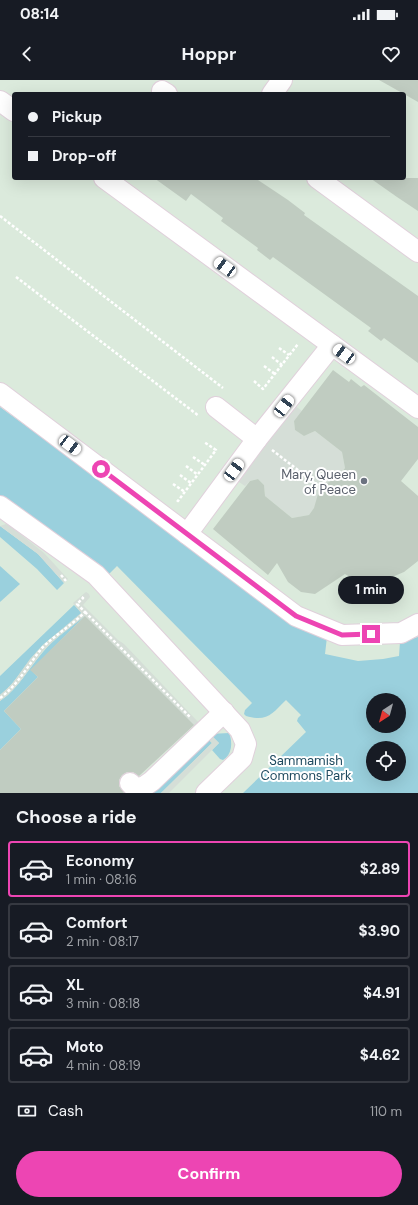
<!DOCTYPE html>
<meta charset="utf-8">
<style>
:root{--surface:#171b24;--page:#20242c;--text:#f1f3f6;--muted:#9ea1a6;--line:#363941;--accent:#ed45b3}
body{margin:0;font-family:"DM Sans",sans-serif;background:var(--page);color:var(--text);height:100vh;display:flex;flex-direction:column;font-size:15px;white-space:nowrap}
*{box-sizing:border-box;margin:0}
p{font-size:13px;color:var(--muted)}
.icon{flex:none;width:22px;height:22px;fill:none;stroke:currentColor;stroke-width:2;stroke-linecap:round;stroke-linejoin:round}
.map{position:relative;height:713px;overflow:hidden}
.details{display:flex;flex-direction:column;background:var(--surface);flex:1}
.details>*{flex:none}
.banner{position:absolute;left:12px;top:12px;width:394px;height:88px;border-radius:4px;box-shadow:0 4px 16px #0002;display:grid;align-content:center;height:88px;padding:0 16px;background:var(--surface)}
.needle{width:26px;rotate:216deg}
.buttons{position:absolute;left:366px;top:613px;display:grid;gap:8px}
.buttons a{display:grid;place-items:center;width:40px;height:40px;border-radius:50%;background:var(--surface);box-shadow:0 4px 16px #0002;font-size:20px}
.end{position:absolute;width:18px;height:18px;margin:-9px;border:5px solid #ed45b3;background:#fff;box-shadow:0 0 0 2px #fff}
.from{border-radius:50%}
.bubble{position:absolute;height:28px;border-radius:14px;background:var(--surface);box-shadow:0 4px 16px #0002;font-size:13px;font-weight:700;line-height:28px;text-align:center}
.car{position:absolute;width:12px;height:24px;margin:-12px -6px;border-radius:5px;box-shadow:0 0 3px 1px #0007;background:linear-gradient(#fff 24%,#345 0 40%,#fff 0 76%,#345 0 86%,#fff 0)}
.banner b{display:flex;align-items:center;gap:14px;height:38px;font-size:15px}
.banner b+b{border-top:1px solid var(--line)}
.banner i{width:10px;height:10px;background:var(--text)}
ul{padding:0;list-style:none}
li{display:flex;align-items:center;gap:12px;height:56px;margin:0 8px 6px;padding:0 8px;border:2px solid var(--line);border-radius:4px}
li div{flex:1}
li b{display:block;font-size:15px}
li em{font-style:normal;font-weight:700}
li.selected{border-color:var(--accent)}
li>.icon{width:36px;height:36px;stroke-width:1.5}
h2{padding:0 16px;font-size:18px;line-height:48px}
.pay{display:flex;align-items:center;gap:10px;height:44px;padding:0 16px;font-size:15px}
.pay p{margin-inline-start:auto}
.button{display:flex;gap:8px;margin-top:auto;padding:8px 16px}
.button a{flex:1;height:46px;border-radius:24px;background:var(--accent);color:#fff;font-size:16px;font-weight:700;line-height:46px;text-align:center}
.status{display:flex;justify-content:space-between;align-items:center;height:28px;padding:0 20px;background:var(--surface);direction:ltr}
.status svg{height:11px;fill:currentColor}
header{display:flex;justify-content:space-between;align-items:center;height:52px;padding:0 16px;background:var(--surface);font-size:18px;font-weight:700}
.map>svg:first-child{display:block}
.green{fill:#9ad0dd;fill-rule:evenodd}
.plaza{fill:#d5ded7}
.building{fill:#c0ccc1}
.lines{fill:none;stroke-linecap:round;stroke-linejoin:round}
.minor-casing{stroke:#e0d0db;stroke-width:22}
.path{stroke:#fff;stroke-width:2.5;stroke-dasharray:3 2;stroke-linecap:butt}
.minor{stroke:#fff;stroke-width:20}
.route{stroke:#ed45b3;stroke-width:5}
.worship-dot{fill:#6b7280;stroke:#fff;stroke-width:1.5}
.labels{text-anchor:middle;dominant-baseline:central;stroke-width:4;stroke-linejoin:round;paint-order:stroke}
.worship-label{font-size:13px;fill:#5b616d;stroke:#fff;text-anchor:end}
.park-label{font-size:13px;fill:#1e4a5f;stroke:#fff}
</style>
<div class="status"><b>08:14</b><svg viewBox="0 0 49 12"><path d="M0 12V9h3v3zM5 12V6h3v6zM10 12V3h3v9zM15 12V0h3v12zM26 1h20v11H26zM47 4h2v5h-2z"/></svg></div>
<header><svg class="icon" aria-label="back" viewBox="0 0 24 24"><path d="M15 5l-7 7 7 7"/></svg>Hoppr<svg class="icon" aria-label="heart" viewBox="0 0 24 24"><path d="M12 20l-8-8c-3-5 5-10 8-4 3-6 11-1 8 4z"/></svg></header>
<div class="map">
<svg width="418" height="713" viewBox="0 0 418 713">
<rect width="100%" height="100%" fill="#dbeadc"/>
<!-- green -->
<g class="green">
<path d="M0 327 176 455 327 557 325 574 358 581 383 579 399 576 400 562 418 557V713H243L306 652 297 641 298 638 301 635 286 620C272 634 267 642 246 636L244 634 245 630 252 623 117 486 107 496 0 417ZM373 620H399V646H373ZM373 668H399V694H373Z"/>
<polygon points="0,446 38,474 64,503 57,510 37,489 0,457"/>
<polygon points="0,486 20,504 0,522"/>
<path d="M74 525 82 533C70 545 55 554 43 565 27 580 18 601 0 615V596Z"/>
<path d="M82 536H85L31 590 38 597 4 631 21 649 0 670V621C19 608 28 589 43 572 54 558 70 549 82 536Z"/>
<path d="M229 653C233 662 232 675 223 680L220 679 212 670 219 663 210 654Z"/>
<polygon points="206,657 212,663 161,713 151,713"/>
</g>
<!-- plaza -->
<g class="plaza">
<polygon points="294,325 302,331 294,341 295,350 304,356 315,351 342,372 345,388 309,435 292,438 265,416 264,405 258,399 250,401 245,406 236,400"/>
<polygon points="6,444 10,446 44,473 68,499 64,503 38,474 0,446"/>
<polygon points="86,512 89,514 90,517 83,525 118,560 124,564 199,643 196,648 85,536 58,557 43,571 19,603 8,615 0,621 0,615 12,604 30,579 43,565 81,533 73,523"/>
<polygon points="210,654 219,663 169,713 161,713 212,663 206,657"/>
</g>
<!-- building -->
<g class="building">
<polygon points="379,0 418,0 418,22 404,14"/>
<polygon points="154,98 255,98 288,120 305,133 304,135 418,216 418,283 384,258 381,261 368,251 371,248 273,177 270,180 257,170 258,168 221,141 223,138 191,114 186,121"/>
<polygon points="370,98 418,98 418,131 397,117"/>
<polygon points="333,290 349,302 351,299 361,307 364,305 418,347 418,379 401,401 418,416 418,481 404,492 385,500 370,502 355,500 345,494 315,514 301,512 288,502 277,483 268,495 213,449 250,401 258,399 264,405 265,416 292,438 309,435 314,428 320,407 338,397 345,388 342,372 315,351 304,356 295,350 294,341"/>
<polygon points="85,536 194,645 139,696 133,692 127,692 122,695 119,700 119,706 124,713 0,713 0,670 21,649 4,631 38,597 30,590"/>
</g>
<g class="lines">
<defs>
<g id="minor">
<polyline points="162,11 167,14"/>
<polyline points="272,14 282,0"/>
<polyline points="0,21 14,31"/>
<polyline points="104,98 418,328"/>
<polyline points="317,98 418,172"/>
<polyline points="0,313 296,536 342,555 401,553 418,544"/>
<polyline points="216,327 257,359"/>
<polyline points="0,426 96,495 240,650 246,664 242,678 206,713"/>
<polyline points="187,454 257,359 332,265"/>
<polyline points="130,703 134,707 142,708 152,701 224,632"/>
</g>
</defs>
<!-- minor casing -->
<use href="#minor" class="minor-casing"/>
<!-- path -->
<g class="path">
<polyline points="0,136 223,308"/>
<polyline points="16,197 199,336"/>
<polyline points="279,268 289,275"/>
<polyline points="272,277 282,285"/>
<polyline points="264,286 275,294"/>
<polyline points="254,301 263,309 298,264"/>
<polyline points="272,370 320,407"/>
<polyline points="193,377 205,385"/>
<polyline points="186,386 198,395"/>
<polyline points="180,395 191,403"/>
<polyline points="173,404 185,412"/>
<polyline points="177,420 178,421 216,370 204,362"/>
<polyline points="61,495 66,501"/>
<polyline points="85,532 191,638"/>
<path d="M0 618C18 605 28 585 42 568 55 555 72 545 85 532L77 524 83 518 80 516"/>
</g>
<!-- minor -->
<use href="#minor" class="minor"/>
</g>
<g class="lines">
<!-- route -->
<polyline class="route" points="101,389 296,536 342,555 371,554"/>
</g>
<!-- markers -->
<circle class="worship-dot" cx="364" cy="401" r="4"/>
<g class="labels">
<!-- worship labels -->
<g class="worship-label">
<text x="356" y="394">Mary, Queen<tspan x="356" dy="15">of Peace</tspan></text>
</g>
<!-- park labels -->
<g class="park-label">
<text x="306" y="680">Sammamish<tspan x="306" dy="15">Commons Park</tspan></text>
</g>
</g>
</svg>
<div class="buttons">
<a><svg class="needle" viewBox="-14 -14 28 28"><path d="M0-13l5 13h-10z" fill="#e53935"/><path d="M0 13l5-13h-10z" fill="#9ea1a6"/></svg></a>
<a><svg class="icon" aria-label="locate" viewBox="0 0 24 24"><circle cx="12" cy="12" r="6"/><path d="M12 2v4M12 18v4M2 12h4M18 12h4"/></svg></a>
</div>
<i class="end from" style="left:101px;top:389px"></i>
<i class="end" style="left:371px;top:554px"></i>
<div class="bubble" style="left:338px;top:496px;width:66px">1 min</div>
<i class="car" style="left:225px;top:187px;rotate:306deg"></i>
<i class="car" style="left:344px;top:274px;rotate:306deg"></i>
<i class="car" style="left:284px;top:326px;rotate:38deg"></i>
<i class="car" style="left:70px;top:365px;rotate:127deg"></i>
<i class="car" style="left:234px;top:390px;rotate:37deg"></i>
<div class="banner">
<b><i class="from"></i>Pickup</b>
<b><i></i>Drop-off</b>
</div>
</div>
<section class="details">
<h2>Choose a ride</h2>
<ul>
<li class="selected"><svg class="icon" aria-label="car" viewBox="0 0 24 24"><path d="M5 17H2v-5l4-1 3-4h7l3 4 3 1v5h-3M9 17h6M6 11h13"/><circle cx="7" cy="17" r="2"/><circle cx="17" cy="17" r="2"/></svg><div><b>Economy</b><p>1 min · 08:16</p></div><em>$2.89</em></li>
<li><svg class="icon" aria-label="car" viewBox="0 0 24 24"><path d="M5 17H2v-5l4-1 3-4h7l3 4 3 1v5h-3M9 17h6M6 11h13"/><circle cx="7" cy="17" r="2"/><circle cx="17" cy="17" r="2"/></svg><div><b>Comfort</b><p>2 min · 08:17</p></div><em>$3.90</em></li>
<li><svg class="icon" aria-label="car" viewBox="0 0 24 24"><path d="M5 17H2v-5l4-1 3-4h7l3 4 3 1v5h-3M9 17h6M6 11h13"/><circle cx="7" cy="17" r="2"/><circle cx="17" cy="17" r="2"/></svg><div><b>XL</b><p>3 min · 08:18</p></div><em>$4.91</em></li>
<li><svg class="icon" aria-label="car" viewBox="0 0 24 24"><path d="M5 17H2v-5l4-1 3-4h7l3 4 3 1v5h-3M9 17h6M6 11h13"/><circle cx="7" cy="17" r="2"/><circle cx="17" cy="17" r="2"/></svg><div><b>Moto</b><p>4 min · 08:19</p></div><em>$4.62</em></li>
</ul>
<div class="pay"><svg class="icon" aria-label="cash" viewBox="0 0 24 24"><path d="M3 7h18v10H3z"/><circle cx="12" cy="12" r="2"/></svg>Cash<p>110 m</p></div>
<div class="button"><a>Confirm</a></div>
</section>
